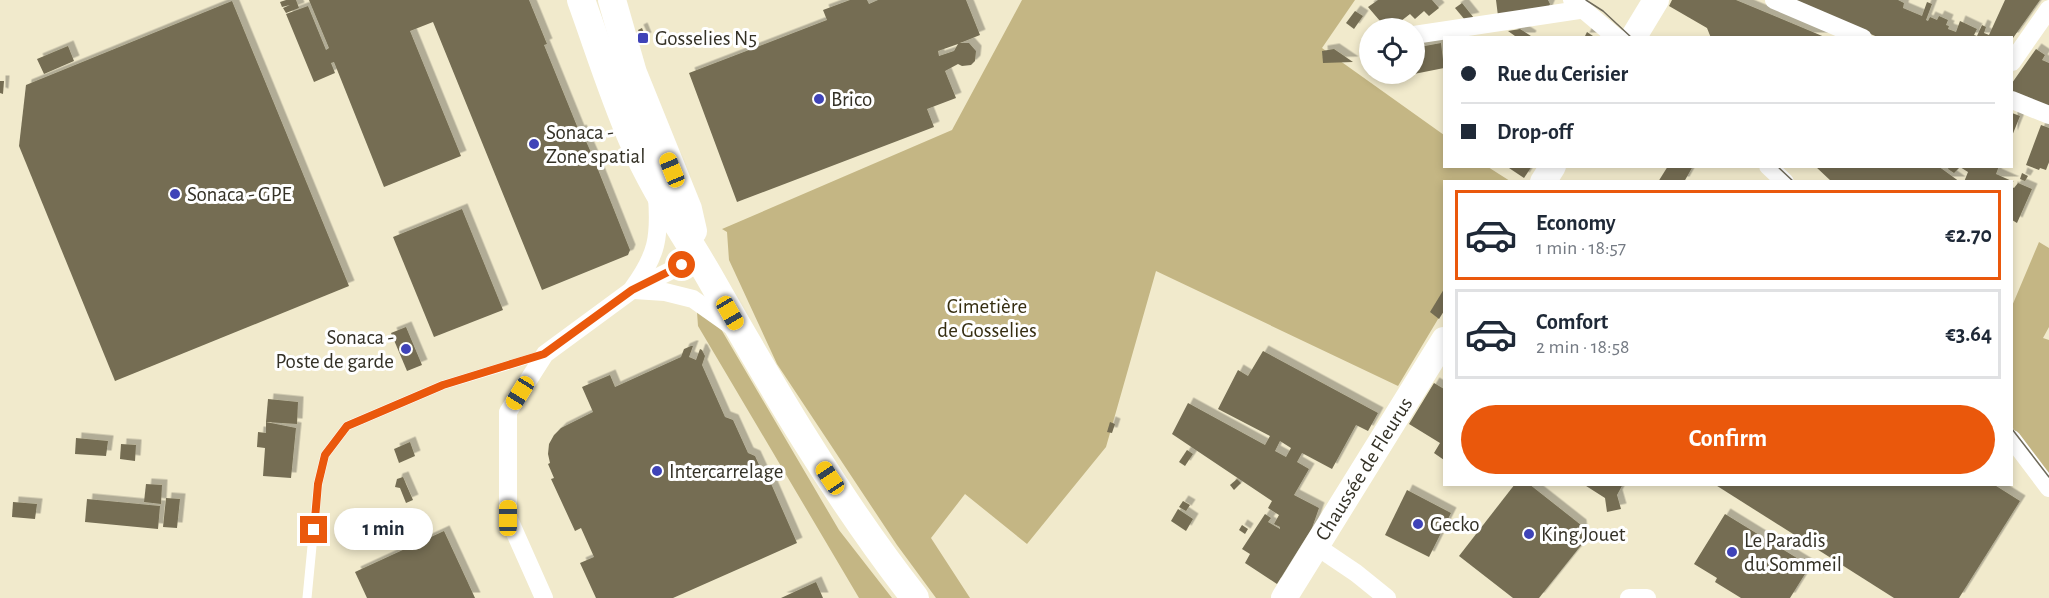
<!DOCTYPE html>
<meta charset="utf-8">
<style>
:root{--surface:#fff;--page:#f6f6f7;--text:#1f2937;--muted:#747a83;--line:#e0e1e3;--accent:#ea580c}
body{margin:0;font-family:"Alegreya Sans",sans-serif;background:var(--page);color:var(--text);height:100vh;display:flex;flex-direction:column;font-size:22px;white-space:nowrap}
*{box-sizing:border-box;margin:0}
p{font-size:20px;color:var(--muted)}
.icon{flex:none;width:33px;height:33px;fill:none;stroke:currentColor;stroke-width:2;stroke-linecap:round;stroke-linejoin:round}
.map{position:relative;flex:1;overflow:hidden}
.sheet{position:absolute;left:1443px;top:180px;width:570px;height:306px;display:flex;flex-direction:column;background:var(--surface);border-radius:0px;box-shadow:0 3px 9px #0003}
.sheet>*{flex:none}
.hud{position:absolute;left:1443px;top:36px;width:570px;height:132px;border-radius:0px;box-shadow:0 3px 9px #0003;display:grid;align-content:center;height:132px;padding:0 18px;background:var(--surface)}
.fabs{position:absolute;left:1359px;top:18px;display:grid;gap:12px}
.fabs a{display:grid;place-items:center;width:66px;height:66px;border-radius:50%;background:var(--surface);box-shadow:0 3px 9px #0003;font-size:30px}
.end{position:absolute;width:27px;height:27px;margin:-14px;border:8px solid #ea580c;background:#fff;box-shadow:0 0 0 3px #fff}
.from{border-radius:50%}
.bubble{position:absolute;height:42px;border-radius:21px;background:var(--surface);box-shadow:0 3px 9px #0003;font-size:20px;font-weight:700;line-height:42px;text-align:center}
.car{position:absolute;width:18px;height:36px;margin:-18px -9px;border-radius:8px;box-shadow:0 0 4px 2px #0007;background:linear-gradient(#f5c518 24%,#345 0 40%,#f5c518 0 76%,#345 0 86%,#f5c518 0)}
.hud b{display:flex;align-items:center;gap:21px;height:57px;font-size:22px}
.hud b+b{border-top:2px solid var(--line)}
.hud i{width:15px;height:15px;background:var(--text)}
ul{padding:10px 0 0;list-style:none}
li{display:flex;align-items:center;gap:18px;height:90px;margin:0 12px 9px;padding:0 6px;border:3px solid var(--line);border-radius:0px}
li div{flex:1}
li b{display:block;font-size:22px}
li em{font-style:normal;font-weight:700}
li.active{border-color:var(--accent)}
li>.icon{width:54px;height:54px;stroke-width:1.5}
.primary-button{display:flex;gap:12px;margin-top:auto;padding:12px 18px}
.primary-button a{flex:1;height:69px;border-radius:36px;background:var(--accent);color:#fff;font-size:24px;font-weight:700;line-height:69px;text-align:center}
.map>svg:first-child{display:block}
.green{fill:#c4b684}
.building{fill:#746d53;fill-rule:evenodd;filter:url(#shadow)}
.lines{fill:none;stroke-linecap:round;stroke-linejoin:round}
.service{stroke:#fff;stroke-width:9}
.minor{stroke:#fff;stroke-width:18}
.secondary{stroke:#fff;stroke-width:26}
.primary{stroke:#fff;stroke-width:28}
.tram{stroke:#6e6959;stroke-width:1.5}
.route{stroke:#ea580c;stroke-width:8}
.poi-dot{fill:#3f43b8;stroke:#fff;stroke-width:2}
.labels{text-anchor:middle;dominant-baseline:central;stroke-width:6;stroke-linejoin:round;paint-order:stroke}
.poi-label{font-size:21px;fill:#343126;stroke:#fff;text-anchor:start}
.park-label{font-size:21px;fill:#362e11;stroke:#fff}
.street-label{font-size:21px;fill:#343126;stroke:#fff}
</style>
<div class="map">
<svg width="2049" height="598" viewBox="0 0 2049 598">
<defs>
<filter id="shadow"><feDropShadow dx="5.5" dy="-5.5" stdDeviation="0" flood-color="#0004"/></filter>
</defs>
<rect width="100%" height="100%" fill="#f1eacc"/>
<!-- green -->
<g class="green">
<polygon points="1022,0 1355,0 1322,48 1444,135 1444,166 1488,167 1510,181 1444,182 1444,309 1398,386 1156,271 1106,447 1027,544 965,494 931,538 970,598 936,598 897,545 777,364 729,260 727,232 722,229 952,130"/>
<polygon points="2039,242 2049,248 2049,327 2043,338 2049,340 2049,475 2012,427 2012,306"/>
<polygon points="697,312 711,312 839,530 892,598 859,598 698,326"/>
</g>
<!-- building -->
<g class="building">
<polygon points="286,0 296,0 299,8 286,13 283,8 290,5 282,7 280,2"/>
<polygon points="309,0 529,0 547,44 544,45 579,131 581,130 593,157 630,250 628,255 542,290 433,22 410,31 461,156 384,187 334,62 331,63 335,73 314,82 286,14 308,6 326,50 329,48"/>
<path d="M850 0H867L869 4 878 0H966L980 35 960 43H969L976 51 975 61 971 65 962 66 958 64 945 71 956 98 927 109 934 127 737 202 689 73 827 20 823 10ZM958 44 954 51 939 56 938 51Z"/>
<polygon points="1378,0 1432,0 1439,8 1429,16 1424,11 1415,19 1410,14 1392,28 1386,28 1368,7"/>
<polygon points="1496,0 1548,0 1550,4 1547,11 1498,16"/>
<polygon points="1672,0 1736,0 1827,38 1711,38 1707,28 1669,6"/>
<polygon points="1789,0 1898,0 1904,3 1903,8 1922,16 1927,2 1932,4 1926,20 1928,21 1930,17 1937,20 1939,16 1948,20 1946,25 1949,26 1948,29 1956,32 1960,21 1977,29 1974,35 1977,36 1982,25 1986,27 1984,33 1989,35 2005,0 2040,0 2013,38 1880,38"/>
<polygon points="232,1 349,286 115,381 19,146 26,85"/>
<polygon points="1462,3 1474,18 1465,20 1455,8"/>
<polygon points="1355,11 1363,16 1354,29 1346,23"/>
<polygon points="642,28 646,38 642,39 638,30"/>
<polygon points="1520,29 1531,36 1530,38 1515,38 1515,36 1508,31"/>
<polygon points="1587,32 1596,38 1584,38"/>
<polygon points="1441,43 1444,68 1414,74 1414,48"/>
<polygon points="68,46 74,61 44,74 37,59"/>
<polygon points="1334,49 1353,62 1323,63 1322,51"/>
<polygon points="2036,49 2045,55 2042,60 2049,63 2049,108 2012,92 2012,83"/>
<polygon points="0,81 4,81 3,94 0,93"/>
<polygon points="2012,113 2020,116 2012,136"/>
<polygon points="2041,125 2049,128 2049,162 2046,170 2040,168 2039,170 2026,165"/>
<polygon points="1506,166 1532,166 1524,178"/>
<polygon points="1668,166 1693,166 1684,182 1658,182"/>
<polygon points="1815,166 1938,166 1960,182 1832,182"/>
<polygon points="1949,166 1999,166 1996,174 2014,182 1964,182 1968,172 1960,167 1954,173 1948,169"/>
<polygon points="2022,173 2028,176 2025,181 2020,179"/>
<polygon points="2018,183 2032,189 2017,223 2012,220 2012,187 2014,188"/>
<polygon points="462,209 503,310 434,337 393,237"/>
<polygon points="1444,289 1444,311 1439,319 1430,312"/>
<polygon points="406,327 422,365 407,371 391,333"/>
<polygon points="691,346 693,346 689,357 696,360 700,349 702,350 705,356 702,365 725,417 733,420 748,453 755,456 766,480 769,479 797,543 673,598 596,598 580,563 594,557 581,528 575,531 551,479 554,478 548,464 550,463 548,454 549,444 554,435 561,428 593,412 582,387 610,375 615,387 681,357 684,349"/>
<path d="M1263 351 1378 413 1368 431 1356 425 1332 469 1302 453 1297 462 1309 469 1294 495 1319 508 1312 528 1277 584 1245 563 1250 554 1242 549 1265 514 1271 518 1268 522 1280 529V527L1274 524 1279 515 1268 508 1272 501 1172 434 1188 403 1265 445 1270 436 1218 409 1238 370 1248 376ZM1280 441 1291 448 1286 457 1275 451Z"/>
<polygon points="1434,383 1444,389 1444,460 1434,453 1440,443 1409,424"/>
<polygon points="268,399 298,402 297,424 266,422"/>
<polygon points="266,422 296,428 291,478 263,476 265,448 257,447 258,432 266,433"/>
<polygon points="1110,422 1115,424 1112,433 1107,432"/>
<polygon points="76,438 108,441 106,456 75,454"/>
<polygon points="410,442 415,456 399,463 394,449"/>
<polygon points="121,444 136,445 135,461 120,459"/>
<polygon points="1187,450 1193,454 1185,466 1179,462"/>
<polygon points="403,477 413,500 406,503 400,488 395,487 397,479"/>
<polygon points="1237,479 1241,483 1234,490 1230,485"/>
<polygon points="146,484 162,485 161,504 144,502"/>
<polygon points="1515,484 1529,484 1581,525 1583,543 1539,598 1513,598 1459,556"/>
<polygon points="1583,484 1623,484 1617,495 1621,509 1607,512 1605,498"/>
<polygon points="1714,484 1993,484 2020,501 1959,598 1894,598"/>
<polygon points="1407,490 1451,513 1429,557 1385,535"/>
<polygon points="166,498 180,499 177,528 163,527"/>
<polygon points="87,499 160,506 158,529 85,522"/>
<polygon points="1183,501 1190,505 1186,511 1179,507"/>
<polygon points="13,502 37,504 35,519 12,517"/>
<polygon points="1178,509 1193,519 1186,531 1171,521"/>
<polygon points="1725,514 1810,566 1790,598 1741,598 1715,582 1717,578 1694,564"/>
<polygon points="1242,525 1248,529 1245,534 1239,530"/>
<polygon points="444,531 475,598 367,598 355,572"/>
<polygon points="816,582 823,598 781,598"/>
</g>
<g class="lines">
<!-- service -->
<polyline class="service" points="307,598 318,484 325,455 347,426 443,385 542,355"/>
<!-- minor -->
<g class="minor">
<polyline points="1572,0 1617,38"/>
<polyline points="1774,0 1863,38"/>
<polyline points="1414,35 1579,10 1582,7"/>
<polyline points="2012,62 2049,9"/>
<polyline points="2012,100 2049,115"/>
<polyline points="1768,166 1785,182"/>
<path d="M633 288C657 255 660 237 657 197"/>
<polyline points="634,290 665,292 693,299 734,328"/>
<polyline points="2012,439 2049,488"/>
<polyline points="1316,546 1356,573 1387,598"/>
<polyline points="544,598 508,517 508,412 545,354 632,290 698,257"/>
<polyline points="1629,598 1647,598"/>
</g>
<!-- secondary -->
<g class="secondary">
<polyline points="1633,38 1656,0"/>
<polyline points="1543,182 1553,166"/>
<polyline points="1284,598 1444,340"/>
</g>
<!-- primary -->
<g class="primary">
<path d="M581 0C598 47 613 95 633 141 653 189 683 231 709 276 772 387 836 497 915 598"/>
<polyline points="612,0 633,73 688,209 693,231"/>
</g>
<!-- tram -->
<g class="tram">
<polyline points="1586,0 1603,11 1632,38"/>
<polyline points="1777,166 1794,182"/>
<polyline points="2012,429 2049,477"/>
</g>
</g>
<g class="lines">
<!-- route -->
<polyline class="route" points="314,530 318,484 325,455 347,426 443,385 544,354 632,290 682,265"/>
</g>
<!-- markers -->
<g class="poi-dot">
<rect x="637" y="32" width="12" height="12" rx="3"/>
<circle cx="819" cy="99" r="6"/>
<circle cx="534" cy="144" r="6"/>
<circle cx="175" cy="194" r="6"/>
<circle cx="406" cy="349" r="6"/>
<circle cx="657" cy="471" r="6"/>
<circle cx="1418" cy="524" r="6"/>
<circle cx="1529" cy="534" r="6"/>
<circle cx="1732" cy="552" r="6"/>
</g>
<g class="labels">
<!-- poi labels -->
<g class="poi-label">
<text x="655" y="38">Gosselies N5</text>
<text x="831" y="99">Brico</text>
<text x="546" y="132">Sonaca -<tspan x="546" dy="24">Zone spatial</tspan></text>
<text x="187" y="194">Sonaca - GPE</text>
<text x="394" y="337" text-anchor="end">Sonaca -<tspan x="394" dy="24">Poste de garde</tspan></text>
<text x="669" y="471">Intercarrelage</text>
<text x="1430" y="524">Gecko</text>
<text x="1541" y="534">King Jouet</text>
<text x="1744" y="540">Le Paradis<tspan x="1744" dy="24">du Sommeil</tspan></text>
</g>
<!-- park labels -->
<g class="park-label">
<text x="987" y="306">Cimetière<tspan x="987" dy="24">de Gosselies</tspan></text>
</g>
<!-- street labels -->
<g class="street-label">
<text transform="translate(1364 469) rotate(-58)">Chaussée de Fleurus</text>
</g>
</g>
</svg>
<div class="fabs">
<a><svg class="icon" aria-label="locate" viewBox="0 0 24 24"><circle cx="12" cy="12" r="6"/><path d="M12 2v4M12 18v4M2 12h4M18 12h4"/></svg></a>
</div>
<i class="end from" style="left:682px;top:265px"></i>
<i class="end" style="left:314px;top:530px"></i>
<div class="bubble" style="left:334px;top:508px;width:99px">1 min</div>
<i class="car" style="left:672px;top:170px;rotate:338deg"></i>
<i class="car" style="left:730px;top:313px;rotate:150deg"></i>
<i class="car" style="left:520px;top:393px;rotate:212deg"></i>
<i class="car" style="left:830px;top:478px;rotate:326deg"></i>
<i class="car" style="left:508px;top:518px;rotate:0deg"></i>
<div class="hud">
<b><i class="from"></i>Rue du Cerisier</b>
<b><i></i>Drop-off</b>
</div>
<section class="sheet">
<ul>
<li class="active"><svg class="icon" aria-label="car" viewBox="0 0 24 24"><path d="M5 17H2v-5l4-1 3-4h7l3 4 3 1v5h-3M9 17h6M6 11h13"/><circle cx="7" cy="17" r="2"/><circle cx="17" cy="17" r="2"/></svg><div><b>Economy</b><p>1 min · 18:57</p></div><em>€2.70</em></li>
<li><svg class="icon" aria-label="car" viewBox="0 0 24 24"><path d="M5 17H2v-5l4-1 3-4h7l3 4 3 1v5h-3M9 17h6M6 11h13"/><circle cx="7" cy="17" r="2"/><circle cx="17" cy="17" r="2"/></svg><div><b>Comfort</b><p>2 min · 18:58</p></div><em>€3.64</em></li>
</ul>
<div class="primary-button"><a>Confirm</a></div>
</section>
</div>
